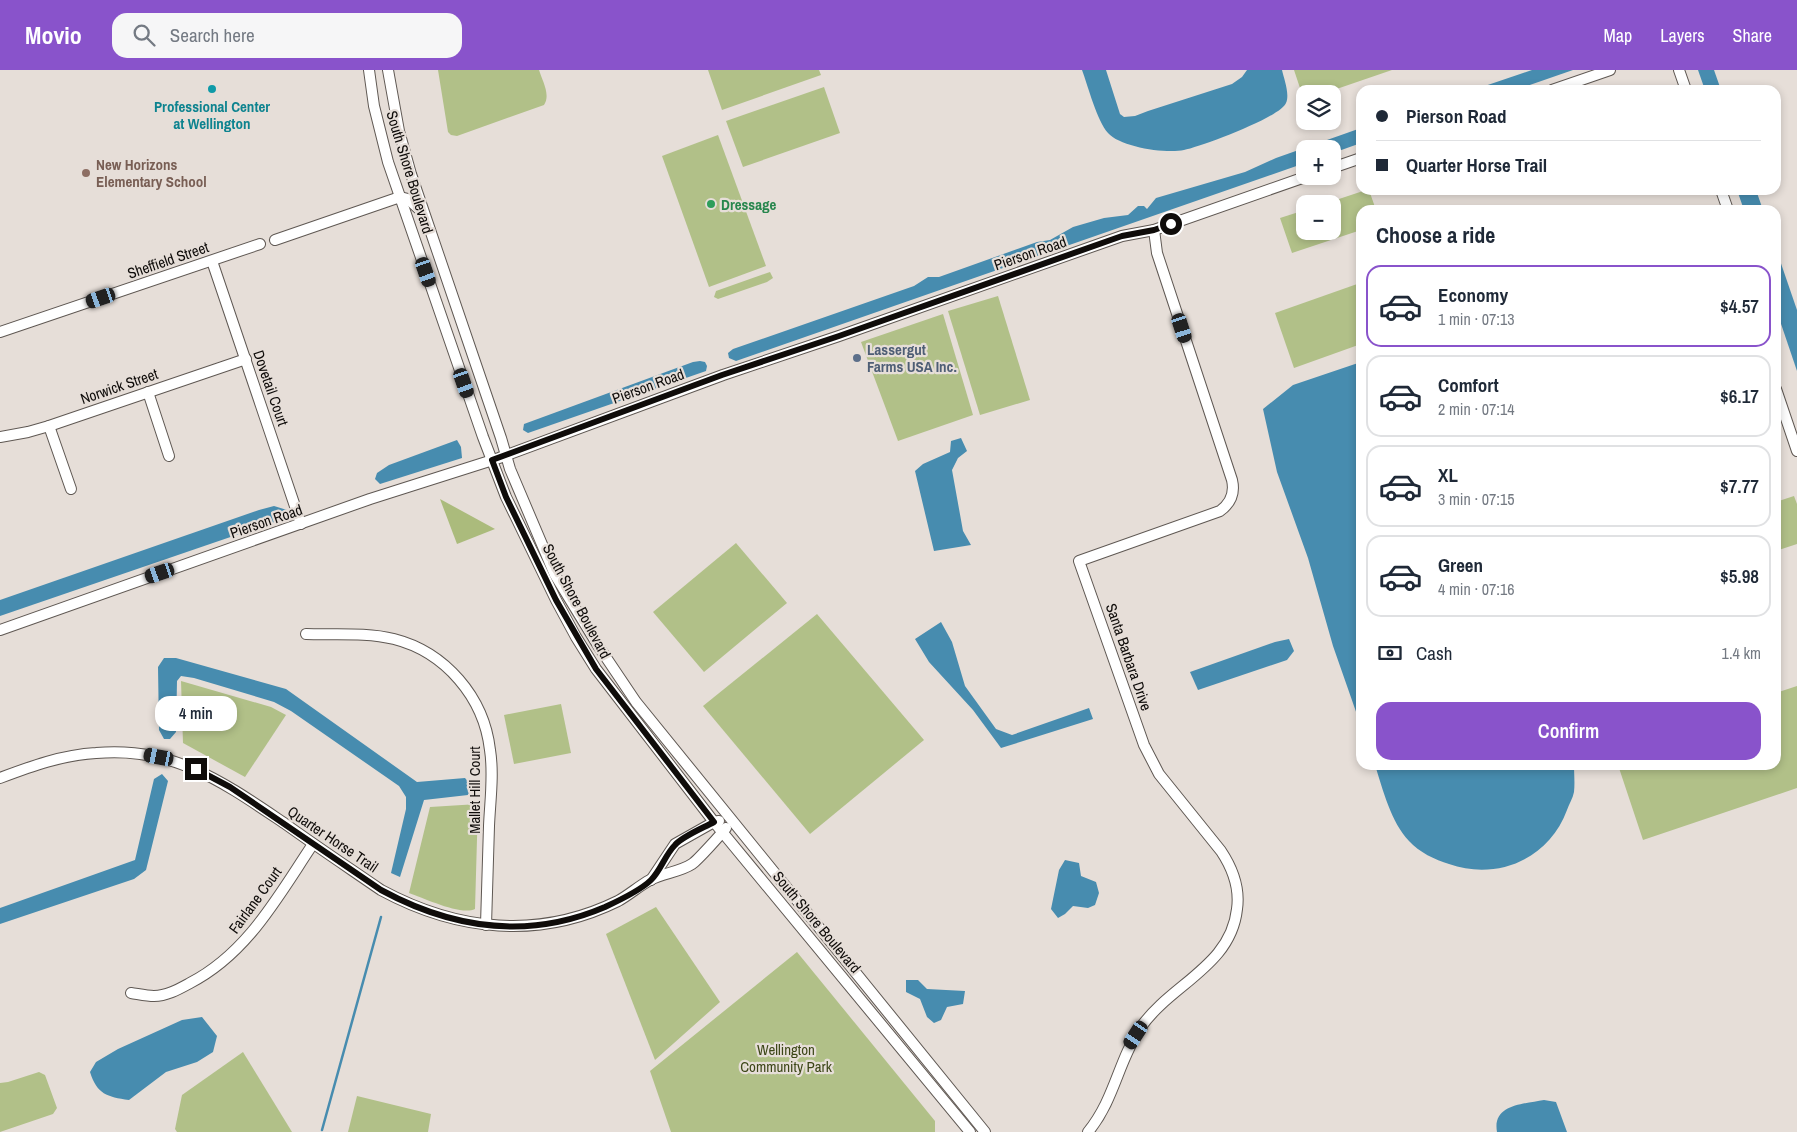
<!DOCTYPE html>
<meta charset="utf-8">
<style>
:root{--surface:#fff;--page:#f6f6f7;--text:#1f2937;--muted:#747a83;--line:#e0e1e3;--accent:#8953cb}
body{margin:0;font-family:"Archivo Narrow",sans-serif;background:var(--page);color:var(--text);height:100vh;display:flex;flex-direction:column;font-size:19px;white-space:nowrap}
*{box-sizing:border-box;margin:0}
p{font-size:16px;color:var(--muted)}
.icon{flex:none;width:28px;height:28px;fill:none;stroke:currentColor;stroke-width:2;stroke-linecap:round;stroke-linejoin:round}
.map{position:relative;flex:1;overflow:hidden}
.details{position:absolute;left:1356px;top:135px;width:425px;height:565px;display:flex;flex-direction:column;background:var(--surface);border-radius:15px;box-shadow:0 2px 8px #0003}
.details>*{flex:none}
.top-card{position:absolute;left:1356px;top:15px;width:425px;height:110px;border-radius:15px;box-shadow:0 2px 8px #0003;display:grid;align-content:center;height:110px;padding:0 20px;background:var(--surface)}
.tools{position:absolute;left:1296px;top:15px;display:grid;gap:10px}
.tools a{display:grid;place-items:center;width:45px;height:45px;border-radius:10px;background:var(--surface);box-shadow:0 2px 8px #0003;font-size:25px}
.end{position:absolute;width:22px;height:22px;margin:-11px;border:6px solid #0f0c0a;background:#fff;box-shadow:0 0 0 2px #fff}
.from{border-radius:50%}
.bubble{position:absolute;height:35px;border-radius:15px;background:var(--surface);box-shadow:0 2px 8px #0003;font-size:16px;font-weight:600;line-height:35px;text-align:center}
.car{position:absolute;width:15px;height:30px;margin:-15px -8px;border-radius:6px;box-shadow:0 0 4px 1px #0007;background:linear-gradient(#222 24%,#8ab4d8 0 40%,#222 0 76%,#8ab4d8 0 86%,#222 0)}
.top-card b{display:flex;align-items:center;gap:18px;height:48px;font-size:19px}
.top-card b+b{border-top:1px solid var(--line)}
.top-card i{width:12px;height:12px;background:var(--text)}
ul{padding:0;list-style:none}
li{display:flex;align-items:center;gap:15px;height:82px;margin:0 10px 8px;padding:0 10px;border:2px solid var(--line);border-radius:15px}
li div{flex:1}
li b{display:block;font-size:19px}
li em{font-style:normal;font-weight:600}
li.selected{border-color:var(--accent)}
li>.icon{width:45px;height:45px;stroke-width:1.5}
h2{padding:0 20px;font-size:22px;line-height:60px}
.pay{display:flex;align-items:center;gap:12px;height:55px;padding:0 20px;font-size:19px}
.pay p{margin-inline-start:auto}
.cta{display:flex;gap:10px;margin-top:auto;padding:10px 20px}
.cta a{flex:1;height:58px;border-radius:15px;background:var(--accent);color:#fff;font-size:20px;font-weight:600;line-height:58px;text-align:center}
header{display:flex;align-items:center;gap:30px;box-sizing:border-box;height:70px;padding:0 25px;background:var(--accent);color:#fff}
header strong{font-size:24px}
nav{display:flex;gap:28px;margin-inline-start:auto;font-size:18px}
.search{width:350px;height:45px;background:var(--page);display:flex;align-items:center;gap:12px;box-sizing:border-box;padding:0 18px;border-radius:15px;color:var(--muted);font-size:19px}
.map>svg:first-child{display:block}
.green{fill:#b1c088}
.forest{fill:#abbb7c}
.water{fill:#478caf}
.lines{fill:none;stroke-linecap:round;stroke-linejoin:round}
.stream{stroke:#478caf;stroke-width:2.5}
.minor-casing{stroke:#5f5853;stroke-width:12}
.minor{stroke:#fff;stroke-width:10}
.route{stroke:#0f0c0a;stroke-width:6}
.culture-dot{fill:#0f9aa8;stroke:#e6ded8;stroke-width:2}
.education-dot{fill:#8d6e63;stroke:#e6ded8;stroke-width:2}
.leisure-dot{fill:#2e9e5b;stroke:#e6ded8;stroke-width:2}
.service-dot{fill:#5c6f8a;stroke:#e6ded8;stroke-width:2}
.labels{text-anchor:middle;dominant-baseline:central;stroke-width:4.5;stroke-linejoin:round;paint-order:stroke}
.culture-label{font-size:15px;font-weight:bold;fill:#0d838f;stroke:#e6ded8}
.education-label{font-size:15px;font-weight:bold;fill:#785e54;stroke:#e6ded8;text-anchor:start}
.street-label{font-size:15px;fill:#0f0c0a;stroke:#e6ded8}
.leisure-label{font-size:15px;font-weight:bold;fill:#27864d;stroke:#e6ded8;text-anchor:start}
.service-label{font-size:15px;font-weight:bold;fill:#4e5e75;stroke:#e6ded8;text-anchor:start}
.park-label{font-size:15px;fill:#3c4617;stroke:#e6ded8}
</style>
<header>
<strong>Movio</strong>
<div class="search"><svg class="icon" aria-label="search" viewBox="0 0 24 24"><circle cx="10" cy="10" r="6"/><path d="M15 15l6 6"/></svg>Search here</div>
<nav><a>Map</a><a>Layers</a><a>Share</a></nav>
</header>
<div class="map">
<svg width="1797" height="1062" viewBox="0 0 1797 1062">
<rect width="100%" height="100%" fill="#e6ded8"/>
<!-- green -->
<g class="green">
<path d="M438 0H539C542 10 551 25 544 35L457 66 451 65 448 62Z"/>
<polygon points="708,0 819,0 821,5 722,40"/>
<polygon points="1294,0 1392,0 1322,24 1305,24 1304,30"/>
<polygon points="824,17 840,63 743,97 726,51"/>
<polygon points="718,65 766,196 709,217 662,86"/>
<polygon points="1366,120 1369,120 1376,140 1361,140 1361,160 1292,183 1280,148 1305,140 1305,161 1332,161 1332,134 1324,134"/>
<polygon points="770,202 773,208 767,212 718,229 714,227 716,221"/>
<polygon points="1360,213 1361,274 1294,298 1275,243"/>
<polygon points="998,226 1030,330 980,345 948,241"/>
<polygon points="943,244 973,345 898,371 861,272"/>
<polygon points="1794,426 1797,434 1797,474 1776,481 1776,432"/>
<polygon points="736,473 787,533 704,602 653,542"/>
<polygon points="817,544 924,670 810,764 703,636"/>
<polygon points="181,611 271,637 286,645 245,707 183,673"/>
<polygon points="1797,616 1797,718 1643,770 1618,695 1776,695 1776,623"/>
<polygon points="561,634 571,683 514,694 504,645"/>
<path d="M478 734 475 839C461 846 424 828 409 823L430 737Z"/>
<polygon points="656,837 720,932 655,990 606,864"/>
<polygon points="797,882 935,1051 935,1062 671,1062 650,1001"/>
<polygon points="243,982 292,1062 177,1062 175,1059 182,1025"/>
<polygon points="39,1002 45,1005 57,1038 53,1044 0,1062 0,1013 8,1012"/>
<polygon points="357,1026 431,1044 428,1062 348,1062"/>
</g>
<!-- forest -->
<polygon class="forest" points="440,429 495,459 457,474"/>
<!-- water -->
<g class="water">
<path d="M1082 0H1106L1120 44 1124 47 1135 46 1148 41 1232 14 1242 7 1247 0H1282C1284 9 1290 24 1286 33 1281 47 1200 77 1184 80 1166 84 1120 77 1108 63 1097 51 1088 16 1082 0Z"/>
<polygon points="1532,0 1573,0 1515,20 1473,20"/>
<polygon points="1698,0 1714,0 1721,20 1705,20"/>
<polygon points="1361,58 1361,73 1333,83 1332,79 1305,79 1305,93 736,291 729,288 728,283 733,279 914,216 928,207 939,207 1037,172 1050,170 1073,157 1104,148 1128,145 1138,136 1144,136 1147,139 1156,128 1245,102 1276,88"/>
<polygon points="1737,120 1756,120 1763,140 1744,140"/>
<polygon points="1776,179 1797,240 1797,301 1776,239"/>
<polygon points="700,291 705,292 707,296 706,301 528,363 523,360 524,354 693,292"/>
<polygon points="1361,292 1361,656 1333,576 1308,488 1277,402 1263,339 1293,315"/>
<polygon points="961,368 967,381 958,388 952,400 963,461 971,475 934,481 915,401 923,394 950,382 951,371"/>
<polygon points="457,370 461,377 462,388 380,414 375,409 377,403 389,395"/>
<polygon points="274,436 287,440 283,449 0,546 0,530 259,440"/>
<polygon points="941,552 952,572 965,616 996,659 1012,665 1089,638 1093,649 1001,678 973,640 929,592 915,569"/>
<polygon points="1289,569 1294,581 1287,590 1198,620 1190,602 1275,572"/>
<polygon points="164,588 176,588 286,619 417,712 465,708 473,718 468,725 424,730 400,807 391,803 406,739 406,727 399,716 291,641 274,632 194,608 181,606 177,611 176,662 170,669 164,669 159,660 158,597"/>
<path d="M1375 695H1574C1574 703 1575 713 1574 722 1573 728 1569 734 1567 740 1549 789 1497 811 1449 794 1435 790 1419 782 1409 771 1391 752 1383 720 1375 695Z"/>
<polygon points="162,704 168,711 146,800 134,809 0,854 0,838 135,790 154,709"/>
<polygon points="1065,790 1079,793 1081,806 1096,812 1099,823 1095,835 1088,838 1073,836 1065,844 1058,848 1051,839 1059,800"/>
<polygon points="906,910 918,910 927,919 965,921 963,934 947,937 941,950 934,953 927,947 920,929 906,922"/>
<path d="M202 947 217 966 213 982 197 992 166 1002 129 1030C107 1027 97 1024 90 1002L96 992 118 979 182 950Z"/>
<path d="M1544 1030 1556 1032 1567 1062H1497C1492 1034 1524 1034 1544 1030Z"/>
</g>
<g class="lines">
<!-- stream -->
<polyline class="stream" points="322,1060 381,847"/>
<defs>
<g id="minor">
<polyline points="369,0 374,36 388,92 483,367 506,427 556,530 576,567 596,599 714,752 970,1062"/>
<polyline points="388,0 399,61 411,104 501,368 510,399 555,505 599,577 636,632 985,1062"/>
<polyline points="1679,0 1686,20"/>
<polyline points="1552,20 1610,0"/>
<polyline points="1332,98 1361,88"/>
<polyline points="1721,120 1728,140"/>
<polyline points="275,170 400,127 408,129 421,141"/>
<polyline points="212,191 301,454"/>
<polyline points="0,262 260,174"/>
<polyline points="1776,319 1797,381"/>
<polyline points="148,322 169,386"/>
<polyline points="49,356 71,419"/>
<polyline points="0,367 28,362 49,356 246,289"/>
<polyline points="0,560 370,429 499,388 723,305 839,266 1122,166 1154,160 1308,106"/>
<path d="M306 564C335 565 366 562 394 569 445 582 484 627 490 680 494 705 490 731 489 756 488 789 487 822 486 855"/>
<path d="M0 708C32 696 62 685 96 683 173 676 223 712 284 753 316 776 349 798 381 820 457 861 539 870 618 831 629 825 639 816 650 810 663 803 680 802 692 794 698 790 722 763 726 758"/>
<polyline points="651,810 675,774 714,752 719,751"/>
<path d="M131 923C138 924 147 926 154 926 167 926 179 919 190 913 248 883 278 826 313 774"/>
<path d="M1088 1062C1115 1029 1118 991 1141 957 1171 914 1231 896 1237 839 1240 818 1233 799 1221 781L1159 704 1144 675 1079 491 1220 441C1231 433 1235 423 1232 410L1157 183 1154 160"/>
</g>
</defs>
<!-- minor casing -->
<use href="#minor" class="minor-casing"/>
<!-- minor -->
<use href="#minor" class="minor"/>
</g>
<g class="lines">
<!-- route -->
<path class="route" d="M196 699 230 717 381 820C453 859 528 870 605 837 618 831 641 820 651 810 661 800 665 785 675 775 683 766 703 758 714 752L596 599 556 530 506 427 492 390 722 305 839 266 1122 166 1154 160 1171 154"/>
</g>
<!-- markers -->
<circle class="culture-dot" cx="212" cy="19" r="5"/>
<circle class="education-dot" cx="86" cy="103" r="5"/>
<circle class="leisure-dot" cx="711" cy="134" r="5"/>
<circle class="service-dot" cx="857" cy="288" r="5"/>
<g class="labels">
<!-- culture labels -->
<g class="culture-label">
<text x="212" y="36">Professional Center<tspan x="212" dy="17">at Wellington</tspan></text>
</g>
<!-- education labels -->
<g class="education-label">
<text x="96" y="94">New Horizons<tspan x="96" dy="17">Elementary School</tspan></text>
</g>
<!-- street labels -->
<g class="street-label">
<text transform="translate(410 102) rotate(73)">South Shore Boulevard</text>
<text transform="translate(1030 183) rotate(-19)">Pierson Road</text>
<text transform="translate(168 190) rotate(-19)">Sheffield Street</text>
<text transform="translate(119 316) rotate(-19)">Norwick Street</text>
<text transform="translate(648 316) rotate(-20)">Pierson Road</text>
<text transform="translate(271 318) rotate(71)">Dovetail Court</text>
<text transform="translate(266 451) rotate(-19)">Pierson Road</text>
<text transform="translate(577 531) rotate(62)">South Shore Boulevard</text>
<text transform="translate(1129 587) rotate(71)">Santa Barbara Drive</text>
<text transform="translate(474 720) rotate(-90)">Mallet Hill Court</text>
<text transform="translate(333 769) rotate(34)">Quarter Horse Trail</text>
<text transform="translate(255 830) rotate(-54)">Fairlane Court</text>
<text transform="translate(817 852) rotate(50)">South Shore Boulevard</text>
</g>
<!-- leisure labels -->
<g class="leisure-label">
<text x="721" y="134">Dressage</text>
</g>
<!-- service labels -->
<g class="service-label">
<text x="867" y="279">Lassergut<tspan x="867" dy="17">Farms USA Inc.</tspan></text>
</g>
<!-- park labels -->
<g class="park-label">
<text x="786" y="979">Wellington<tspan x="786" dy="17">Community Park</tspan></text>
</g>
</g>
</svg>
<div class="tools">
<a><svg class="icon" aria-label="layers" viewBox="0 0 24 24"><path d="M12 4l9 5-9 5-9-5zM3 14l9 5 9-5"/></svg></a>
<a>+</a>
<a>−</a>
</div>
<i class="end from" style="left:1171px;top:154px"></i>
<i class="end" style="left:196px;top:699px"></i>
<div class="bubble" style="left:155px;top:626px;width:82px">4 min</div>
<i class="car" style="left:426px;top:202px;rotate:161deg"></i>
<i class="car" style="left:101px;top:228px;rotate:251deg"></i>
<i class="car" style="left:1182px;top:258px;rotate:162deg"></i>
<i class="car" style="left:464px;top:313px;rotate:161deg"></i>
<i class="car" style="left:160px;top:503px;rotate:251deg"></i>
<i class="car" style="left:159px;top:687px;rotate:281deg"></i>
<i class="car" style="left:1136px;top:965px;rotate:213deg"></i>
<div class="top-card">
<b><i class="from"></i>Pierson Road</b>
<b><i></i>Quarter Horse Trail</b>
</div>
<section class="details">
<h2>Choose a ride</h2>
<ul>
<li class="selected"><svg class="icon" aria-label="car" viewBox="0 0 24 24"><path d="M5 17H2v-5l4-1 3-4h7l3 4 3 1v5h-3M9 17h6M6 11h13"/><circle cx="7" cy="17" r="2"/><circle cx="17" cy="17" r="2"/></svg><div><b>Economy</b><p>1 min · 07:13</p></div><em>$4.57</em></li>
<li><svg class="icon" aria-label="car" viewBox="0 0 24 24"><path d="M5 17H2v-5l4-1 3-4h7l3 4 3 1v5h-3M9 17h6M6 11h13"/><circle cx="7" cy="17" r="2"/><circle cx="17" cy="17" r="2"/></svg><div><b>Comfort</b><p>2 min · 07:14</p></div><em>$6.17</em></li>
<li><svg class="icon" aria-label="car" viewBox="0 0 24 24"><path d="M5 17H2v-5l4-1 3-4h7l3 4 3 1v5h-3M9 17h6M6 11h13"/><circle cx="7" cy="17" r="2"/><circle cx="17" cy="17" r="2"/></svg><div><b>XL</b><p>3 min · 07:15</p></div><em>$7.77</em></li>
<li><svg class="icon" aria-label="car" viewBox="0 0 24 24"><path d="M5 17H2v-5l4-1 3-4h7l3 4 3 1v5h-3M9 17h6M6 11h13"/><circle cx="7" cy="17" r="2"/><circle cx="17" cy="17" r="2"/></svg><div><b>Green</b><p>4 min · 07:16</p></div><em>$5.98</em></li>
</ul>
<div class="pay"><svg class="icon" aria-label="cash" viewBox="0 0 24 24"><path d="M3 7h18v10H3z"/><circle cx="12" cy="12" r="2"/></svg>Cash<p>1.4 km</p></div>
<div class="cta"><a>Confirm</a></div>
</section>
</div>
